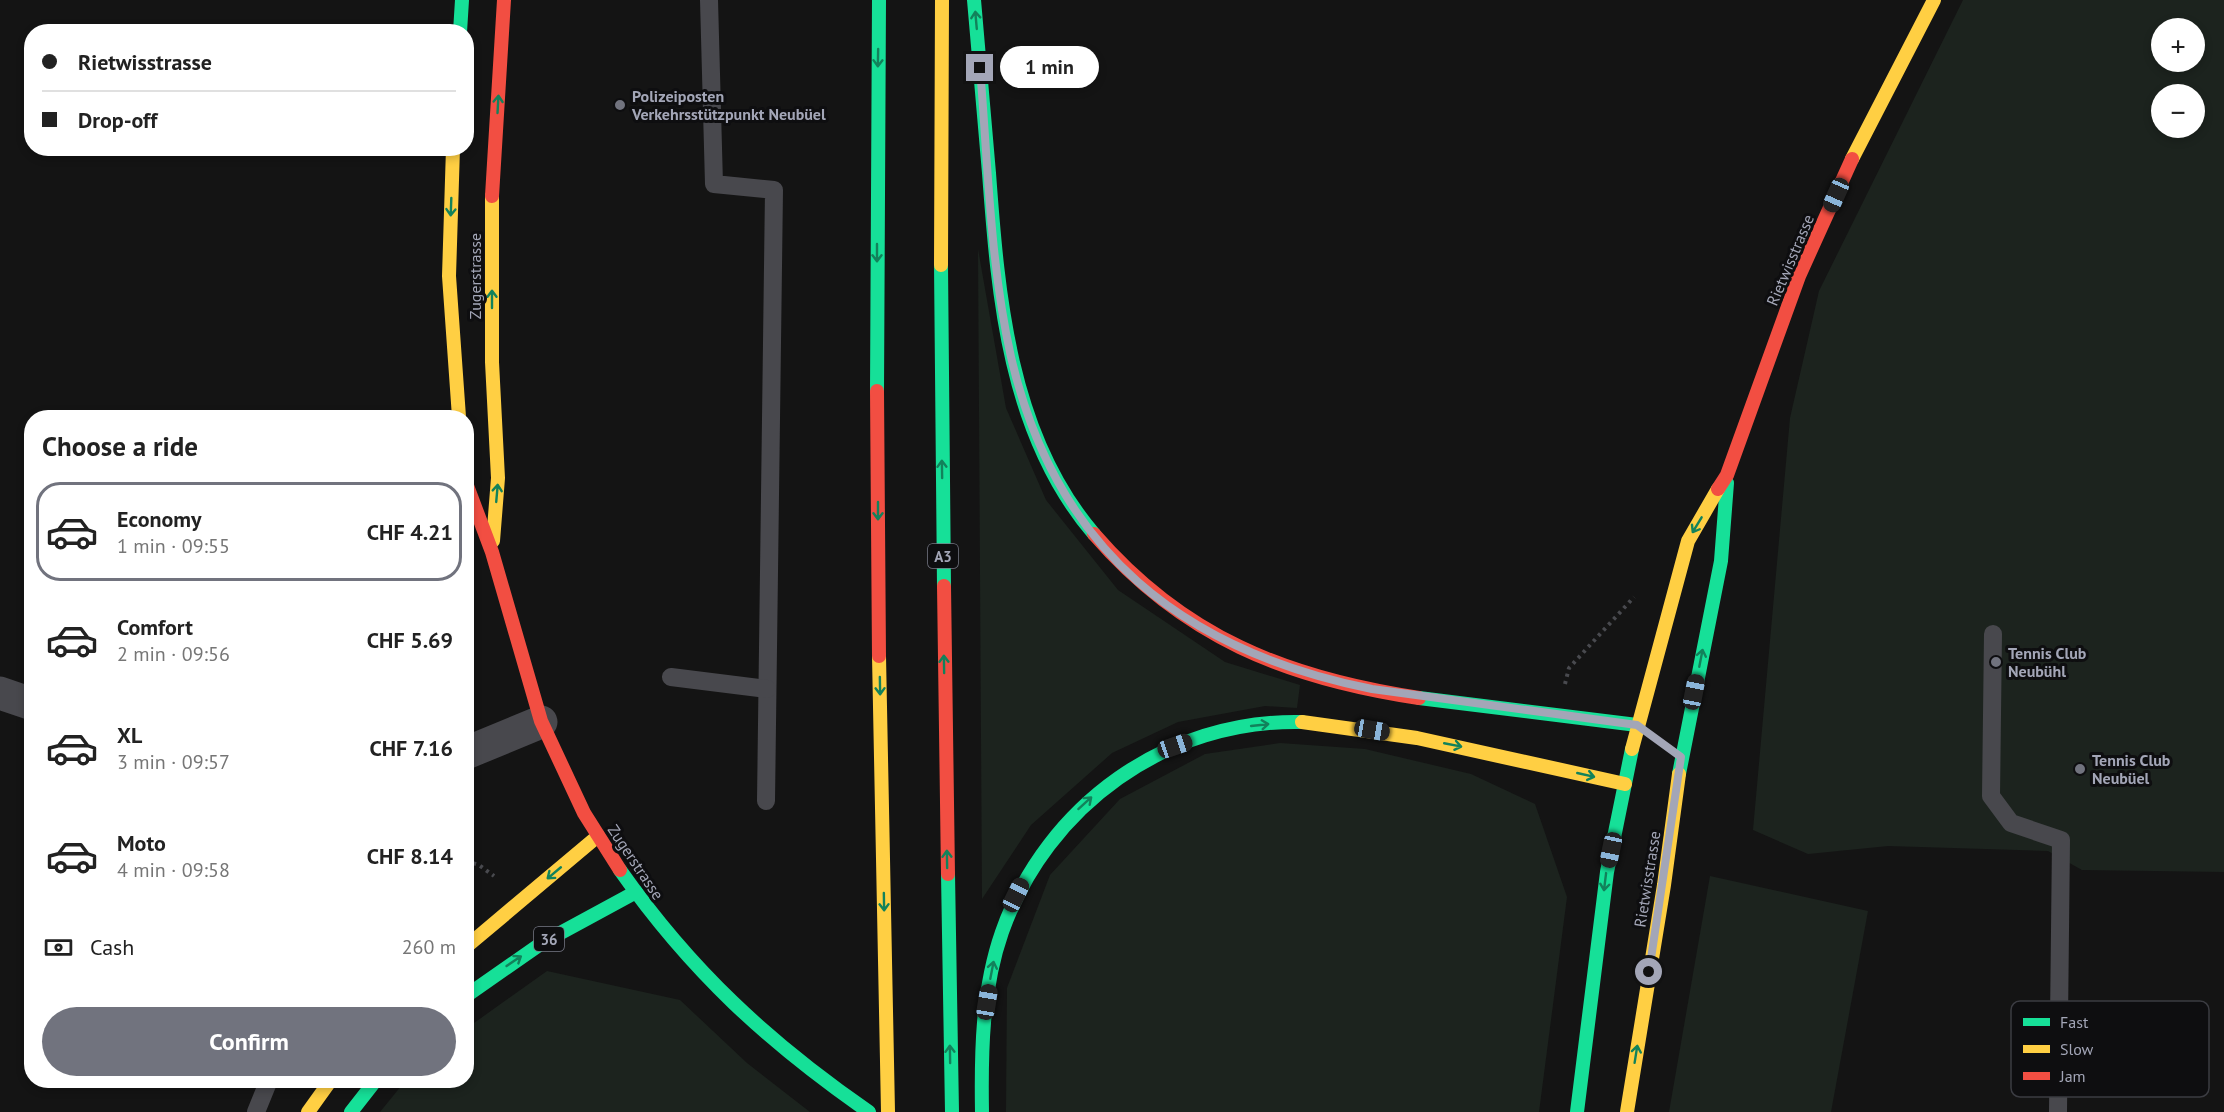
<!DOCTYPE html>
<meta charset="utf-8">
<style>
:root{--surface:#fff;--page:#f6f6f6;--text:#222;--muted:#767676;--line:#e0e0e0;--accent:#71737e}
body{margin:0;font-family:"PT Sans",sans-serif;background:var(--page);color:var(--text);height:100vh;display:flex;flex-direction:column;font-size:22px;white-space:nowrap}
*{box-sizing:border-box;margin:0}
p{font-size:20px;color:var(--muted)}
.icon{flex:none;width:33px;height:33px;fill:none;stroke:currentColor;stroke-width:2;stroke-linecap:round;stroke-linejoin:round}
.map{position:relative;flex:1;overflow:hidden}
.details{position:absolute;left:24px;top:410px;width:450px;height:678px;display:flex;flex-direction:column;background:var(--surface);border-radius:24px;box-shadow:0 3px 9px #0003}
.details>*{flex:none}
.top-card{position:absolute;left:24px;top:24px;width:450px;height:132px;border-radius:24px;box-shadow:0 3px 9px #0003;display:grid;align-content:center;height:132px;padding:0 18px;background:var(--surface)}
.fabs{position:absolute;left:2151px;top:18px;display:grid;gap:12px}
.fabs a{display:grid;place-items:center;width:54px;height:54px;border-radius:50%;background:var(--surface);box-shadow:0 3px 9px #0003;font-size:30px}
.end{position:absolute;width:27px;height:27px;margin:-14px;border:8px solid #a3a6b7;background:#111;box-shadow:0 0 0 3px #111}
.from{border-radius:50%}
.bubble{position:absolute;height:42px;border-radius:21px;background:var(--surface);box-shadow:0 3px 9px #0003;font-size:20px;font-weight:800;line-height:42px;text-align:center}
.car{position:absolute;width:18px;height:36px;margin:-18px -9px;border-radius:8px;box-shadow:0 0 4px 2px #0007;background:linear-gradient(#222 24%,#8ab4d8 0 40%,#222 0 76%,#8ab4d8 0 86%,#222 0)}
.top-card b{display:flex;align-items:center;gap:21px;height:57px;font-size:22px}
.top-card b+b{border-top:2px solid var(--line)}
.top-card i{width:15px;height:15px;background:var(--text)}
ul{padding:0;list-style:none}
li{display:flex;align-items:center;gap:18px;height:99px;margin:0 12px 9px;padding:0 6px;border:3px solid transparent;border-radius:24px}
li div{flex:1}
li b{display:block;font-size:22px}
li em{font-style:normal;font-weight:800}
li.active{border-color:var(--accent)}
li>.icon{width:54px;height:54px;stroke-width:1.5}
h2{padding:0 18px;font-size:27px;line-height:72px}
.pay{display:flex;align-items:center;gap:15px;height:66px;padding:0 18px;font-size:22px}
.pay p{margin-inline-start:auto}
.action{display:flex;gap:12px;margin-top:auto;padding:12px 18px}
.action a{flex:1;height:69px;border-radius:36px;background:var(--accent);color:#fff;font-size:24px;font-weight:800;line-height:69px;text-align:center}
.map>svg:first-child{display:block}
.green{fill:#1c231e;fill-rule:evenodd}
.lines{fill:none;stroke-linecap:round;stroke-linejoin:round}
.path{stroke:#494a4f;stroke-width:4;stroke-dasharray:3 4.5;stroke-linecap:butt}
.lane{stroke:#48484d;stroke-width:18}
.street{stroke:#48484d;stroke-width:33}
.fast{stroke:#16e098;stroke-width:14}
.slow{stroke:#ffcf43;stroke-width:14}
.jam{stroke:#f24e42;stroke-width:14}
.oneway{stroke:#12825b}
.route{stroke:#a3a6b7;stroke-width:8}
.poi-dot{fill:#71737e;stroke:#0e0e10;stroke-width:2}
.labels{text-anchor:middle;dominant-baseline:central;stroke-width:6;stroke-linejoin:round;paint-order:stroke}
.shield{fill:#0e0e10;stroke:#767885;stroke-width:1.5}
.shield-label{font-size:15px;font-weight:bold;fill:#a3a6b7}
.poi-label{font-size:16px;font-weight:bold;fill:#a3a6b7;stroke:#0e0e10;text-anchor:start}
.street-label{font-size:16px;fill:#a3a6b7;stroke:#0e0e10}
.key{fill:#0e0e10;stroke:#3b3c42;stroke-width:1.5}
.key-label{font-size:16px;fill:#a3a6b7}
</style>
<div class="map">
<svg width="2224" height="1112" viewBox="0 0 2224 1112">
<rect width="100%" height="100%" fill="#141414"/>
<!-- green -->
<g class="green">
<path d="M1963 0H2224V872L2082 870 2048 851 1888 846 1808 854 1753 830 1790 418 1819 291ZM2162 28H2194V62H2162ZM2162 94H2194V128H2162Z"/>
<polygon points="978,249 1006,408 1046,500 1118,590 1225,662 1300,685 1297,708 1265,706 1178,722 1112,753 1031,825 982,899"/>
<polygon points="1280,743 1365,749 1471,774 1535,804 1567,897 1539,1112 1006,1112 1007,988 1050,875 1120,799 1205,754"/>
<polygon points="1710,876 1868,911 1831,1112 1669,1112"/>
<polygon points="547,971 680,1000 747,1063 810,1112 380,1112 406,1080 466,1080 467,1028"/>
</g>
<g class="lines">
<!-- path -->
<g class="path">
<polyline points="1565,684 1569,668 1634,597"/>
<polyline points="466,861 479,865 494,876"/>
</g>
<!-- lane -->
<g class="lane">
<polyline points="709,0 714,184 774,190 766,801"/>
<polyline points="1993,634 1991,796 2011,823 2061,840 2058,1112"/>
<polyline points="671,677 767,689"/>
<polyline points="256,1112 269,1080"/>
</g>
<!-- street -->
<g class="street">
<polyline points="0,693 32,704"/>
<polyline points="466,753 541,722"/>
</g>
<!-- fast -->
<g class="fast">
<path d="M974 0C979 57 984 115 989 173 998 296 1009 435 1094 534"/>
<polyline points="460,32 462,0"/>
<polyline points="941,265 944,586"/>
<polyline points="877,391 879,0"/>
<polyline points="1419,698 1637,725"/>
<polyline points="1679,774 1721,561 1727,483"/>
<path d="M620 870C691 971 768 1042 869 1112"/>
<polyline points="948,874 952,1112"/>
<polyline points="466,996 542,943 636,892"/>
<polyline points="351,1112 376,1080"/>
<path d="M982 1112C981 1052 982 989 1002 932 1047 805 1167 719 1302 722"/>
<polyline points="1577,1112 1607,872 1632,749"/>
</g>
<!-- slow -->
<g class="slow">
<polyline points="453,148 449,276 459,417"/>
<polyline points="1852,159 1934,0"/>
<polyline points="492,196 492,362 498,478 493,541"/>
<polyline points="941,265 942,0"/>
<polyline points="879,656 888,1112"/>
<polyline points="1302,722 1417,738 1625,784"/>
<polyline points="1632,749 1688,541 1718,489"/>
<polyline points="466,947 598,836"/>
<polyline points="308,1112 331,1080"/>
<polyline points="1627,1112 1664,885 1679,774"/>
</g>
<!-- jam -->
<g class="jam">
<polyline points="492,196 504,0"/>
<polyline points="877,391 879,656"/>
<polyline points="466,483 492,552 541,721 584,813 620,870"/>
<polyline points="1718,489 1727,475 1799,276 1852,159"/>
<path d="M1094 534C1183 637 1286 678 1419 698"/>
<polyline points="944,586 948,874"/>
</g>
</g>
<!-- one-way arrows -->
<defs><path id="oneway-shaft" d="M-6 0H5M1.5-3L5.5 0L1.5 3" fill="none" stroke-width="1.6" stroke-linecap="round" stroke-linejoin="round" transform="scale(1.5)"/></defs>
<g class="oneway">
<use href="#oneway-shaft" transform="translate(976 20) rotate(-95)"/>
<use href="#oneway-shaft" transform="translate(878 58) rotate(91)"/>
<use href="#oneway-shaft" transform="translate(498 104) rotate(-87)"/>
<use href="#oneway-shaft" transform="translate(451 207) rotate(92)"/>
<use href="#oneway-shaft" transform="translate(877 253) rotate(90)"/>
<use href="#oneway-shaft" transform="translate(492 299) rotate(-90)"/>
<use href="#oneway-shaft" transform="translate(942 469) rotate(-91)"/>
<use href="#oneway-shaft" transform="translate(497 493) rotate(-85)"/>
<use href="#oneway-shaft" transform="translate(878 511) rotate(90)"/>
<use href="#oneway-shaft" transform="translate(1697 525) rotate(121)"/>
<use href="#oneway-shaft" transform="translate(1701 658) rotate(-79)"/>
<use href="#oneway-shaft" transform="translate(944 664) rotate(-91)"/>
<use href="#oneway-shaft" transform="translate(880 686) rotate(89)"/>
<use href="#oneway-shaft" transform="translate(1260 725) rotate(-6)"/>
<use href="#oneway-shaft" transform="translate(1453 745) rotate(11)"/>
<use href="#oneway-shaft" transform="translate(1586 775) rotate(13)"/>
<use href="#oneway-shaft" transform="translate(1085 803) rotate(-42)"/>
<use href="#oneway-shaft" transform="translate(947 859) rotate(-91)"/>
<use href="#oneway-shaft" transform="translate(554 873) rotate(140)"/>
<use href="#oneway-shaft" transform="translate(1605 882) rotate(97)"/>
<use href="#oneway-shaft" transform="translate(884 902) rotate(89)"/>
<use href="#oneway-shaft" transform="translate(514 961) rotate(-34)"/>
<use href="#oneway-shaft" transform="translate(992 970) rotate(-79)"/>
<use href="#oneway-shaft" transform="translate(950 1054) rotate(-91)"/>
<use href="#oneway-shaft" transform="translate(1636 1054) rotate(-81)"/>
</g>
<g class="lines">
<!-- route -->
<path class="route" d="M980 68C988 164 990 264 1011 357 1056 551 1183 651 1372 689L1637 725 1681 757 1649 972"/>
</g>
<!-- markers -->
<g class="poi-dot">
<circle cx="620" cy="105" r="6"/>
<circle cx="1996" cy="662" r="6"/>
<circle cx="2080" cy="769" r="6"/>
</g>
<g class="labels">
<!-- shield labels -->
<g class="shield">
<rect x="928" y="544" width="30" height="24" rx="4.5"/>
<rect x="534" y="927" width="30" height="24" rx="4.5"/>
</g>
<g class="shield-label">
<text x="943" y="556">A3</text>
<text x="549" y="939">36</text>
</g>
<!-- poi labels -->
<g class="poi-label">
<text x="632" y="96">Polizeiposten<tspan x="632" dy="18">Verkehrsstützpunkt Neubüel</tspan></text>
<text x="2008" y="653">Tennis Club<tspan x="2008" dy="18">Neubühl</tspan></text>
<text x="2092" y="760">Tennis Club<tspan x="2092" dy="18">Neubüel</tspan></text>
</g>
<!-- street labels -->
<g class="street-label">
<text transform="translate(1790 260) rotate(-67)">Rietwisstrasse</text>
<text transform="translate(475 276) rotate(-90)">Zugerstrasse</text>
<text transform="translate(636 862) rotate(56)">Zugerstrasse</text>
<text transform="translate(1647 879) rotate(-81)">Rietwisstrasse</text>
</g>
</g>
<!-- legend -->
<rect x="2011" y="1001" width="198" height="96" rx="9" class="key"/>
<rect x="2023" y="1018" width="27" height="8" fill="#16e098"/>
<rect x="2023" y="1045" width="27" height="8" fill="#ffcf43"/>
<rect x="2023" y="1072" width="27" height="8" fill="#f24e42"/>
<g class="key-label">
<text x="2060" y="1028">Fast</text>
<text x="2060" y="1055">Slow</text>
<text x="2060" y="1082">Jam</text>
</g>
</svg>
<div class="fabs">
<a>+</a>
<a>−</a>
</div>
<i class="end from" style="left:1649px;top:972px"></i>
<i class="end" style="left:980px;top:68px"></i>
<div class="bubble" style="left:1000px;top:46px;width:99px">1 min</div>
<i class="car" style="left:1836px;top:195px;rotate:204deg"></i>
<i class="car" style="left:1694px;top:692px;rotate:11deg"></i>
<i class="car" style="left:1372px;top:730px;rotate:100deg"></i>
<i class="car" style="left:1175px;top:746px;rotate:71deg"></i>
<i class="car" style="left:1611px;top:850px;rotate:192deg"></i>
<i class="car" style="left:1016px;top:895px;rotate:26deg"></i>
<i class="car" style="left:987px;top:1002px;rotate:9deg"></i>
<div class="top-card">
<b><i class="from"></i>Rietwisstrasse</b>
<b><i></i>Drop-off</b>
</div>
<section class="details">
<h2>Choose a ride</h2>
<ul>
<li class="active"><svg class="icon" aria-label="car" viewBox="0 0 24 24"><path d="M5 17H2v-5l4-1 3-4h7l3 4 3 1v5h-3M9 17h6M6 11h13"/><circle cx="7" cy="17" r="2"/><circle cx="17" cy="17" r="2"/></svg><div><b>Economy</b><p>1 min · 09:55</p></div><em>CHF 4.21</em></li>
<li><svg class="icon" aria-label="car" viewBox="0 0 24 24"><path d="M5 17H2v-5l4-1 3-4h7l3 4 3 1v5h-3M9 17h6M6 11h13"/><circle cx="7" cy="17" r="2"/><circle cx="17" cy="17" r="2"/></svg><div><b>Comfort</b><p>2 min · 09:56</p></div><em>CHF 5.69</em></li>
<li><svg class="icon" aria-label="car" viewBox="0 0 24 24"><path d="M5 17H2v-5l4-1 3-4h7l3 4 3 1v5h-3M9 17h6M6 11h13"/><circle cx="7" cy="17" r="2"/><circle cx="17" cy="17" r="2"/></svg><div><b>XL</b><p>3 min · 09:57</p></div><em>CHF 7.16</em></li>
<li><svg class="icon" aria-label="car" viewBox="0 0 24 24"><path d="M5 17H2v-5l4-1 3-4h7l3 4 3 1v5h-3M9 17h6M6 11h13"/><circle cx="7" cy="17" r="2"/><circle cx="17" cy="17" r="2"/></svg><div><b>Moto</b><p>4 min · 09:58</p></div><em>CHF 8.14</em></li>
</ul>
<div class="pay"><svg class="icon" aria-label="cash" viewBox="0 0 24 24"><path d="M3 7h18v10H3z"/><circle cx="12" cy="12" r="2"/></svg>Cash<p>260 m</p></div>
<div class="action"><a>Confirm</a></div>
</section>
</div>
